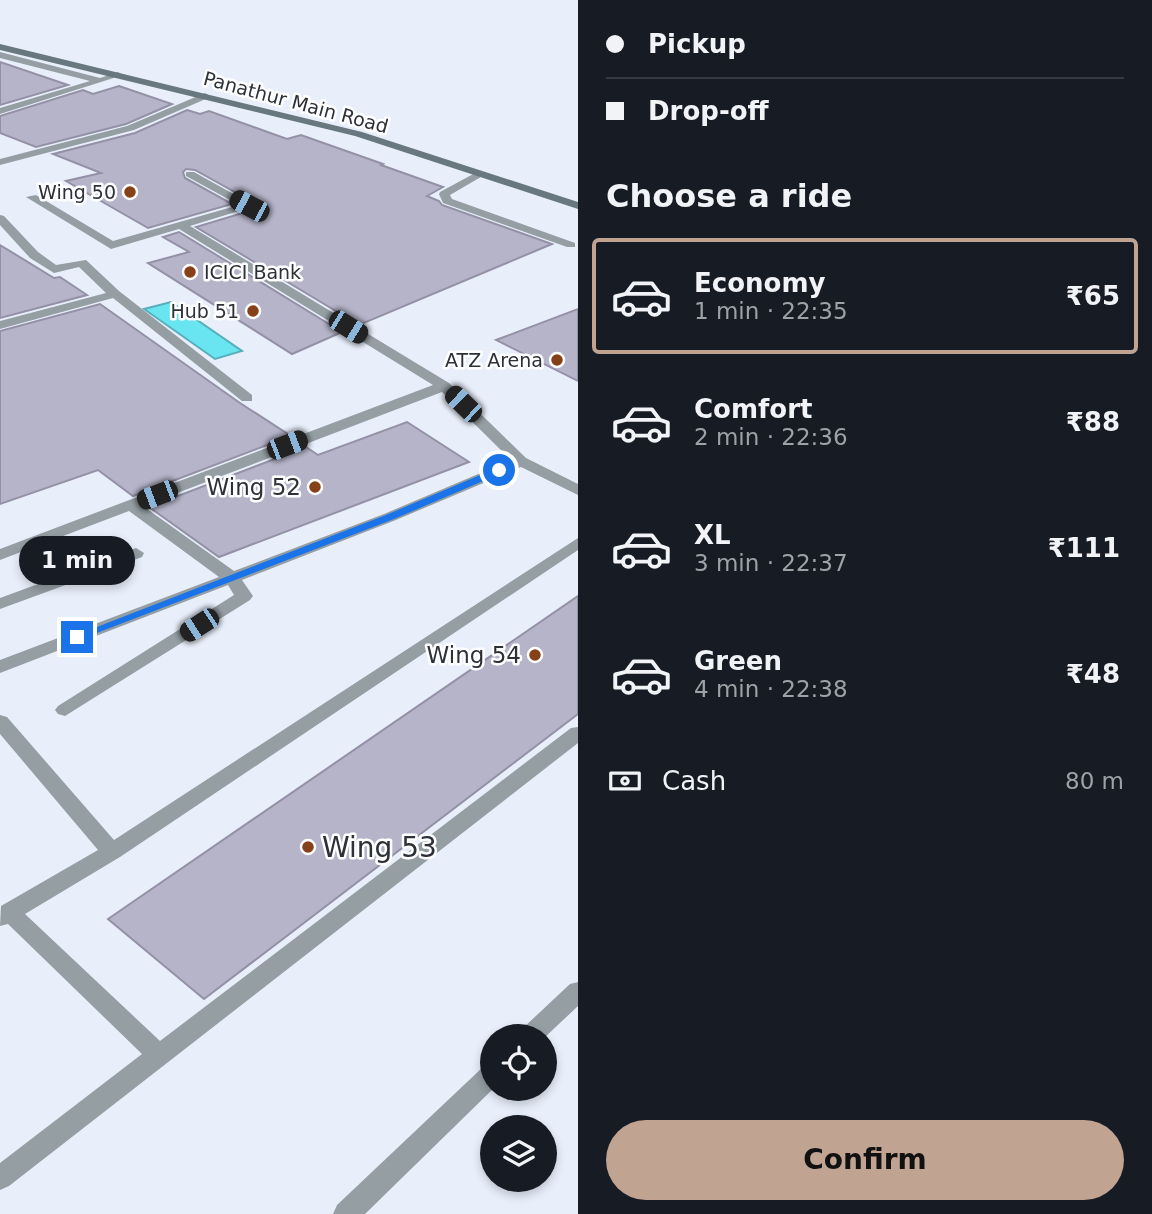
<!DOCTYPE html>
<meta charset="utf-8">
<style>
:root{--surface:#171b24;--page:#20242c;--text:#f1f3f6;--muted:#9ea1a6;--line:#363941;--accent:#c1a392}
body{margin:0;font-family:"DejaVu Sans",sans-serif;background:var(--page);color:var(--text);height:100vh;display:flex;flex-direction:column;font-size:26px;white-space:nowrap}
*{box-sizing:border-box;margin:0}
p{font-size:23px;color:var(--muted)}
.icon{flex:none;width:38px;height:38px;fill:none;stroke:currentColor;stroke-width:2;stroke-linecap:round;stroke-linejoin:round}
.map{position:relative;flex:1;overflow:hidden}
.details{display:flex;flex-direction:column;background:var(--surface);width:574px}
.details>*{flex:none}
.hud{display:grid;align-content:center;height:154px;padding:0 28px;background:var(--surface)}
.tools{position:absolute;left:480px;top:1024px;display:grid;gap:14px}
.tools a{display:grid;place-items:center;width:77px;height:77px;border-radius:50%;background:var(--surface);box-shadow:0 4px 10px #0003;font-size:35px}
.end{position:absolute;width:32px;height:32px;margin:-16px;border:9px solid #1a73e8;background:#fff;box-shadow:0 0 0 4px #fff}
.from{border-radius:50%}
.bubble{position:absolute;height:49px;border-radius:24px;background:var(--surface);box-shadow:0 4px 10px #0003;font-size:23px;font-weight:800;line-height:49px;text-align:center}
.car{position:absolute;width:21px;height:42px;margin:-21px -10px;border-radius:9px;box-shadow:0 0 5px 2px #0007;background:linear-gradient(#222 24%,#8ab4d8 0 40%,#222 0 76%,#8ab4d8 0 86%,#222 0)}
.hud b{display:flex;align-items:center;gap:24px;height:66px;font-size:26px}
.hud b+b{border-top:2px solid var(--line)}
.hud i{width:18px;height:18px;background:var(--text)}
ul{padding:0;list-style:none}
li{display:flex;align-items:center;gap:21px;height:116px;margin:0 14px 10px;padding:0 14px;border:4px solid transparent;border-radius:7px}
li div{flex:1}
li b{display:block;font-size:26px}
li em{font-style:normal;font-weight:800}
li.on{border-color:var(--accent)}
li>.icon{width:63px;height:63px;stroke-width:1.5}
h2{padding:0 28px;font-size:32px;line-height:84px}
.pay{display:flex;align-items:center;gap:18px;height:77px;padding:0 28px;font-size:26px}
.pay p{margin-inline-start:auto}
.primary-button{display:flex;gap:14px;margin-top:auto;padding:14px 28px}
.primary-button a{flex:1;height:80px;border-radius:42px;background:var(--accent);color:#111;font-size:28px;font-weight:800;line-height:80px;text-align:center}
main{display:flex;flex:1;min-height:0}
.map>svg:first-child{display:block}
.water{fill:#68e5f1;stroke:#56afba;stroke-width:2}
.building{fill:#b6b4c9;stroke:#9491a6;stroke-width:2}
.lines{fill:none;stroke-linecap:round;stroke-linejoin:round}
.lane{fill:#949ea3;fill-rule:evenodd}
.street{fill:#949ea3;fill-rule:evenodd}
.secondary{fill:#69777f;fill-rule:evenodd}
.route{fill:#1a73e8}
.poi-dot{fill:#864118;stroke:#fff;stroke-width:2.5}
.labels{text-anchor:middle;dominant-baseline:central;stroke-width:5;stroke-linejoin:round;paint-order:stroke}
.far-street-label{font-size:19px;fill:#2c3038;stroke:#fff}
.far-poi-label{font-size:19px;fill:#2c3038;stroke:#fff;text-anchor:end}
.poi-label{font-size:23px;fill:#2c3038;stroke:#fff;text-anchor:end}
.near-poi-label{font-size:28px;fill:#2c3038;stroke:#fff;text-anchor:start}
</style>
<main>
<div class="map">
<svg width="578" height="1214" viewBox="0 0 578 1214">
<rect width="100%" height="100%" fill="#e8effb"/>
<!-- water -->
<polygon class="water" points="171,302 242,351 215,359 144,309"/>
<!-- building -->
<g class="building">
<polygon points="0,62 68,85 0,105"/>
<polygon points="119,86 172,104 126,124 36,147 0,133 0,116 83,90 93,94"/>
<polygon points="187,110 200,114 209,111 287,139 301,135 383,164 381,165 443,187 427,196 439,201 442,205 552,244 359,325 196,227 256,209 256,204 195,170 186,169 183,172 185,178 232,204 148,228 66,181 101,173 53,154 135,133"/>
<polygon points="179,232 342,332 292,354 148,263 189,252 163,237"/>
<polygon points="0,245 54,278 60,277 87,295 0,318"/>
<polygon points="100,304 240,403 291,436 133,496 98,470 0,504 0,331"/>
<polygon points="578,309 578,381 496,340"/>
<polygon points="407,422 469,462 219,557 149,507 306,447 318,455"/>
<polygon points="578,596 578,714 204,999 108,919"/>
</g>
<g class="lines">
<!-- lane -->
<g class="lane">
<polygon points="205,93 210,96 208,98 134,130 0,165 0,159 127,126"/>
<polygon points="477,172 486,174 450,195 452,199 575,243 575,247 567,247 443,203 439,194 440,192"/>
<polygon points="0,215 4,216 38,252 56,265 86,260 119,291 252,395 252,401 242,401 113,298 0,329 0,321 106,293 79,267 54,273 30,258 0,225"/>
</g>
<!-- street -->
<g class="street">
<polygon points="0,52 100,78 118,72 123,75 0,114 0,108 90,81 0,58"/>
<path d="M186 172H194L255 206 190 226 449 383 526 458 578 484V495L521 467 396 520 242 580 253 596 250 600 65 716 58 714 55 710 58 706 234 595 228 585 0 673V660L219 577 129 511 0 560V549L433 385 179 229 111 249 26 197 36 195 113 241 239 205 186 176ZM442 392 511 460 384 514 234 571 143 506Z"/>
<polygon points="578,538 578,550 120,857 25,914 160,1041 571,728 578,727 578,743 9,1186 0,1190 0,1163 142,1054 8,924 0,926 1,906 98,850 0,734 0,715 7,717 114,840"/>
<polygon points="136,548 144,553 142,557 0,609 0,598"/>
<polygon points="578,982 578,1006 544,1038 544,1036 519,1036 522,1029 570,984"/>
<polygon points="492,1064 494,1088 365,1214 333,1214 337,1205 483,1067"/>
</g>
<!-- secondary -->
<polygon class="secondary" points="0,44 362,132 578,202 578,209 355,136 0,50"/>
</g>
<!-- route -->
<polygon class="route" points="499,467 502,468 502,473 394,519 81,639 71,637 386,515"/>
<!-- markers -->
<g class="poi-dot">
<circle cx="130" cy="192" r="7"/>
<circle cx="190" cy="272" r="7"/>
<circle cx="253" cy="311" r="7"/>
<circle cx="557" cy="360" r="7"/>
<circle cx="315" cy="487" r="7"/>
<circle cx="535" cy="655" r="7"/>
<circle cx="308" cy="847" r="7"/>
</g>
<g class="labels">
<!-- far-street labels -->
<g class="far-street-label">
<text transform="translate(296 102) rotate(15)">Panathur Main Road</text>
</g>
<!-- far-poi labels -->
<g class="far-poi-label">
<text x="116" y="192">Wing 50</text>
<text x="204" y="272" text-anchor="start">ICICI Bank</text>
<text x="239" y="311">Hub 51</text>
<text x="543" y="360">ATZ Arena</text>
</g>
<!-- poi labels -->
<g class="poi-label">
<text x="301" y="487">Wing 52</text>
<text x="521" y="655">Wing 54</text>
</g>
<!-- near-poi labels -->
<g class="near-poi-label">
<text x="322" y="847">Wing 53</text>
</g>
</g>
</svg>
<div class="tools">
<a><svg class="icon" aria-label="locate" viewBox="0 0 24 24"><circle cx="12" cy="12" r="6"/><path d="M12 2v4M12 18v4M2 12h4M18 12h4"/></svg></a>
<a><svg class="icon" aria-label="layers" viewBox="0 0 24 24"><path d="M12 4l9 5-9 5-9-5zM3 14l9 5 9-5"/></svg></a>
</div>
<i class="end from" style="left:499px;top:470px"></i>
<i class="end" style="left:77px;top:637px"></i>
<div class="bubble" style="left:19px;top:536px;width:116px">1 min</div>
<i class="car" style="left:249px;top:206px;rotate:298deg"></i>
<i class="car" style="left:348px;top:327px;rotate:122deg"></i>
<i class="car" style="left:463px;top:404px;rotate:314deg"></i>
<i class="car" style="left:287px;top:445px;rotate:69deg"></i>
<i class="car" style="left:157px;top:495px;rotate:249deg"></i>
<i class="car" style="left:199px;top:625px;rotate:237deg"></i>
</div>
<section class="details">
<div class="hud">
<b><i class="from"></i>Pickup</b>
<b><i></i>Drop-off</b>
</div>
<h2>Choose a ride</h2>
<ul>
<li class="on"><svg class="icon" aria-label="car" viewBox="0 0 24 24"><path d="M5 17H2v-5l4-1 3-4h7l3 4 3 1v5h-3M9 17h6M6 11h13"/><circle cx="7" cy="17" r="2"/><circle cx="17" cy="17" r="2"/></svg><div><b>Economy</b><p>1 min · 22:35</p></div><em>₹65</em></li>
<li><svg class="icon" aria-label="car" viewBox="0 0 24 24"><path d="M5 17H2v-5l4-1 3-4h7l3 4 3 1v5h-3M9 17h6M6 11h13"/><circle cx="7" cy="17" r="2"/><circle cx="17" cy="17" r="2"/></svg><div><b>Comfort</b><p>2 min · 22:36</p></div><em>₹88</em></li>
<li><svg class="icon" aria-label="car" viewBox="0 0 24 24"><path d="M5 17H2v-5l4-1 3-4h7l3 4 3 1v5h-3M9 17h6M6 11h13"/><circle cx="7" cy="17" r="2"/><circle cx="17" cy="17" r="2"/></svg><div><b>XL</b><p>3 min · 22:37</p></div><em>₹111</em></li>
<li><svg class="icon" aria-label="car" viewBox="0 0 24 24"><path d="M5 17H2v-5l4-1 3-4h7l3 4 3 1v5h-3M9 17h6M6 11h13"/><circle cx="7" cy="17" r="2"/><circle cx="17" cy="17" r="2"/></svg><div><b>Green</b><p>4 min · 22:38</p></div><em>₹48</em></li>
</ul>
<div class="pay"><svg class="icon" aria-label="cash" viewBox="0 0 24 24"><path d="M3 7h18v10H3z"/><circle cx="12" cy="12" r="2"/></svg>Cash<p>80 m</p></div>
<div class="primary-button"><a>Confirm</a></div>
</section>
</main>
